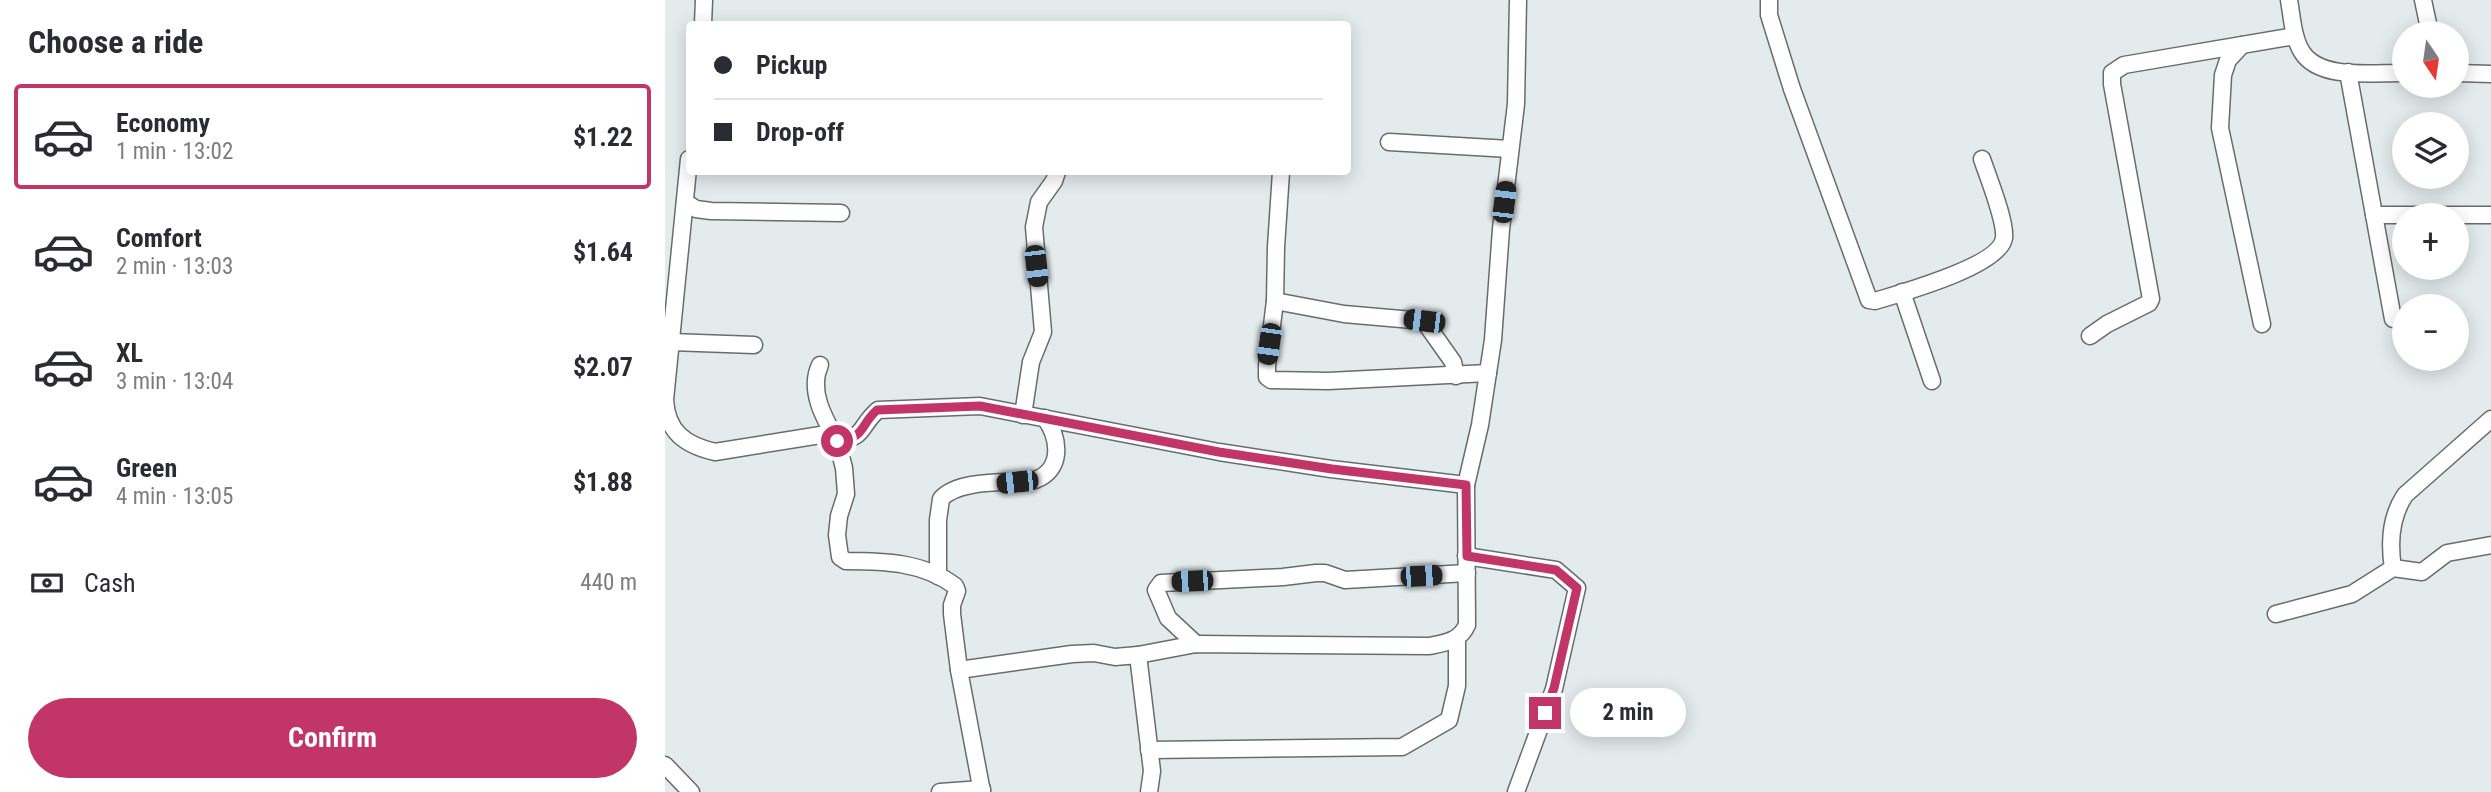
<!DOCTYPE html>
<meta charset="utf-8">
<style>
:root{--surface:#fff;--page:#f7f7f7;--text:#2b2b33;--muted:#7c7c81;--line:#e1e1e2;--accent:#c23567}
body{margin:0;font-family:"Roboto Condensed",sans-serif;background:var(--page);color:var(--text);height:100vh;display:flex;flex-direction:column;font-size:26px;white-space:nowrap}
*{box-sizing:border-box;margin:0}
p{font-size:23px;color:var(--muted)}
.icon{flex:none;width:38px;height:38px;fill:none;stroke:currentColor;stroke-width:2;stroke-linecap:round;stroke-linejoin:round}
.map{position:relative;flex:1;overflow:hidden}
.side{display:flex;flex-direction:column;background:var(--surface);width:665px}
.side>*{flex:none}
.top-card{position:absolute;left:21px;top:21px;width:665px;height:154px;border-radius:7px;box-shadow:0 4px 18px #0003;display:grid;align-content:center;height:154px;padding:0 28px;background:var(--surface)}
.needle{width:46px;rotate:167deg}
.buttons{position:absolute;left:1727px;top:21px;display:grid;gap:14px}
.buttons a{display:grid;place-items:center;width:77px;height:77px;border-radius:50%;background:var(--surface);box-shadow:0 4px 18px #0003;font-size:35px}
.end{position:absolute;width:32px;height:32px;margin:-16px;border:9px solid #c23567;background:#fff;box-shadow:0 0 0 4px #fff}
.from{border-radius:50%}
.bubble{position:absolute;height:49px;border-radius:24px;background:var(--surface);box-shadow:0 4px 18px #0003;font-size:23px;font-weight:700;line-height:49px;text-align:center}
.car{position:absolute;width:21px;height:42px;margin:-21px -10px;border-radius:9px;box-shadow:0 0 5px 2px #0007;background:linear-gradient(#222 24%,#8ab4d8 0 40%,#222 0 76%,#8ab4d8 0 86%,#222 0)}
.top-card b{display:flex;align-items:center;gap:24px;height:66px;font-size:26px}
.top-card b+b{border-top:2px solid var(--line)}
.top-card i{width:18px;height:18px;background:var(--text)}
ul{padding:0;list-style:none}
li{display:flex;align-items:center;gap:21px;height:105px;margin:0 14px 10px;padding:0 14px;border:4px solid transparent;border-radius:7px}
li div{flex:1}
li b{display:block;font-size:26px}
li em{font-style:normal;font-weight:700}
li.on{border-color:var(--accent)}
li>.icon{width:63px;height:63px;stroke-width:1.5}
h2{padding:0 28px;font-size:32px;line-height:84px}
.pay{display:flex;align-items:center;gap:18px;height:77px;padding:0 28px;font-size:26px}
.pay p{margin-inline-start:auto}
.action{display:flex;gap:14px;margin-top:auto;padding:14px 28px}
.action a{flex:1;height:80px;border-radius:42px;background:var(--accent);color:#fff;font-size:28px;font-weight:700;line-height:80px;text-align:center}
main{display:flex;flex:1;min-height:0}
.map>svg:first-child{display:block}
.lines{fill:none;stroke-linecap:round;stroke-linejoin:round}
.minor-casing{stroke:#676d6f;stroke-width:19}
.minor{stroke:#fff;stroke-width:16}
.route{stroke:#c23567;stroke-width:9}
</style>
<main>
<section class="side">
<h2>Choose a ride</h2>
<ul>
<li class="on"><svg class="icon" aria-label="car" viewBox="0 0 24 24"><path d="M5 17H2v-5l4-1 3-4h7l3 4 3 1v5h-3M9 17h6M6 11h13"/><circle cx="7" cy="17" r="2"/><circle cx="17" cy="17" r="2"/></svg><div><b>Economy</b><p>1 min · 13:02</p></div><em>$1.22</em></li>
<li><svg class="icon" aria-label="car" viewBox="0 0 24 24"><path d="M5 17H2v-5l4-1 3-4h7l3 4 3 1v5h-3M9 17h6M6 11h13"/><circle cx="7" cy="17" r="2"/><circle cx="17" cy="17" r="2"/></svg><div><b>Comfort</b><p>2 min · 13:03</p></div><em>$1.64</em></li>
<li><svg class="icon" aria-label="car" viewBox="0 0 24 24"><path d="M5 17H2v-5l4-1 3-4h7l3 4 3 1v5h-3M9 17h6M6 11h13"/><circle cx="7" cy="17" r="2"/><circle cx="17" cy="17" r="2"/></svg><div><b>XL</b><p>3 min · 13:04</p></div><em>$2.07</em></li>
<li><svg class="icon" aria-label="car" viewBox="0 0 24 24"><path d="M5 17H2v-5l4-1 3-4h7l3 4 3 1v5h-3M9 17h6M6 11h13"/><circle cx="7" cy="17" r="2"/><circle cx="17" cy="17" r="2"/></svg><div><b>Green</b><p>4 min · 13:05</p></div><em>$1.88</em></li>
</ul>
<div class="pay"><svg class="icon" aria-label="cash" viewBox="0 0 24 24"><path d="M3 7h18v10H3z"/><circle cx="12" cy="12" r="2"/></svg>Cash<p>440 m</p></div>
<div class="action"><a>Confirm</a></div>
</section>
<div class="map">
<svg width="1826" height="792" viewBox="0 0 1826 792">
<rect width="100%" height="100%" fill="#e4ebed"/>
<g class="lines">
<defs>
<g id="minor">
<path d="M1104 0V15L1127 89 1204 300 1210 301C1236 293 1335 266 1339 238 1341 221 1323 177 1317 159"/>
<path d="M1624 0C1627 17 1628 38 1637 52 1655 81 1710 72 1740 73"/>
<polyline points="1758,0 1765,33"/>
<polyline points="38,24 39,0"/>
<polyline points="1577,45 1563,60 1558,75 1555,128 1597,324"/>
<polyline points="1683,72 1728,319"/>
<polyline points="1792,73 1826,74"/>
<polyline points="724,142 845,149"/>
<path d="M24 159 0 400C2 432 20 445 50 452L168 433"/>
<polyline points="616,172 611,247 610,301 679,314 759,321 788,362 791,376"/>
<polyline points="20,202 31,209 46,211 176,213"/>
<polyline points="1709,215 1826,215"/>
<polyline points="1237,292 1267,381"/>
<polyline points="610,301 602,366 602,377 606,380 663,381 823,373"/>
<polyline points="1425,336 1442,324 1484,303 1486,299 1447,84 1447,73 1459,65 1630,36"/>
<polyline points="6,342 89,345"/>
<path d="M155 365C143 390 159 418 172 441"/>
<polyline points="358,415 366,362 378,332 369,227 374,202 389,181 392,172"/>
<polyline points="801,556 891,570 912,588 889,689 851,792"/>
<path d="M1728 568C1724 543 1726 516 1740 495L1826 419"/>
<path d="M273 576V520L276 499C293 479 344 483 370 480 398 470 395 439 380 418"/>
<polyline points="1611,614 1687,594 1728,568 1757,572 1782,553 1826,545"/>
<polyline points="531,644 503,618 491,590 496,583 618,577 651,573 660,573 680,580 802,573"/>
<path d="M473 655 531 644 764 646C780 643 795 641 802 625L801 485"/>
<path d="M294 670 287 614V605L292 591 290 586C258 562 219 561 181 561L175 557 172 535 174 516 181 494 179 468 172 441C201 438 194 426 213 410L315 406 554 452 666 469 801 485 815 425 828 340 836 229 851 104 853 0"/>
<polyline points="484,750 737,747 784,720 792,686 792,638"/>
<polyline points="0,765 26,792"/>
<polyline points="275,792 317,789"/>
<polyline points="317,792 294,670 407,654 429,653 450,657 473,655 487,771 484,792"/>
</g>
</defs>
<!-- minor casing -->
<use href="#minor" class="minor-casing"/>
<!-- minor -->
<use href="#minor" class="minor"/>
</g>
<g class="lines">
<!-- route -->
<path class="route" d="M172 441C201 438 194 426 212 410L315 406 554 452 667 469 801 485 802 556 891 570 912 588 889 688 880 713"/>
</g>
</svg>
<div class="buttons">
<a><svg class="needle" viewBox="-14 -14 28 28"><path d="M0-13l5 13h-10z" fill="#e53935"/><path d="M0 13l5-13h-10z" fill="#7c7c81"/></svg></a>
<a><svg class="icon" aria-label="layers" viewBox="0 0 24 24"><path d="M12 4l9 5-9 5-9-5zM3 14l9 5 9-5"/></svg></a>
<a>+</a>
<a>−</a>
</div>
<i class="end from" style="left:172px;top:441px"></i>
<i class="end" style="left:880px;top:713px"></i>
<div class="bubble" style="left:905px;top:688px;width:116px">2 min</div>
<i class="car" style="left:839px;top:202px;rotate:7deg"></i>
<i class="car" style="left:371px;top:266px;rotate:173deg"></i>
<i class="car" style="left:759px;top:321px;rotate:277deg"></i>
<i class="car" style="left:604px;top:344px;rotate:188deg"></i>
<i class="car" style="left:352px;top:482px;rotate:264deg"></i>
<i class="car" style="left:756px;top:576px;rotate:87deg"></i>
<i class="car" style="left:527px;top:581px;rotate:268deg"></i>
<div class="top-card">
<b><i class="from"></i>Pickup</b>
<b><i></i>Drop-off</b>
</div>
</div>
</main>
